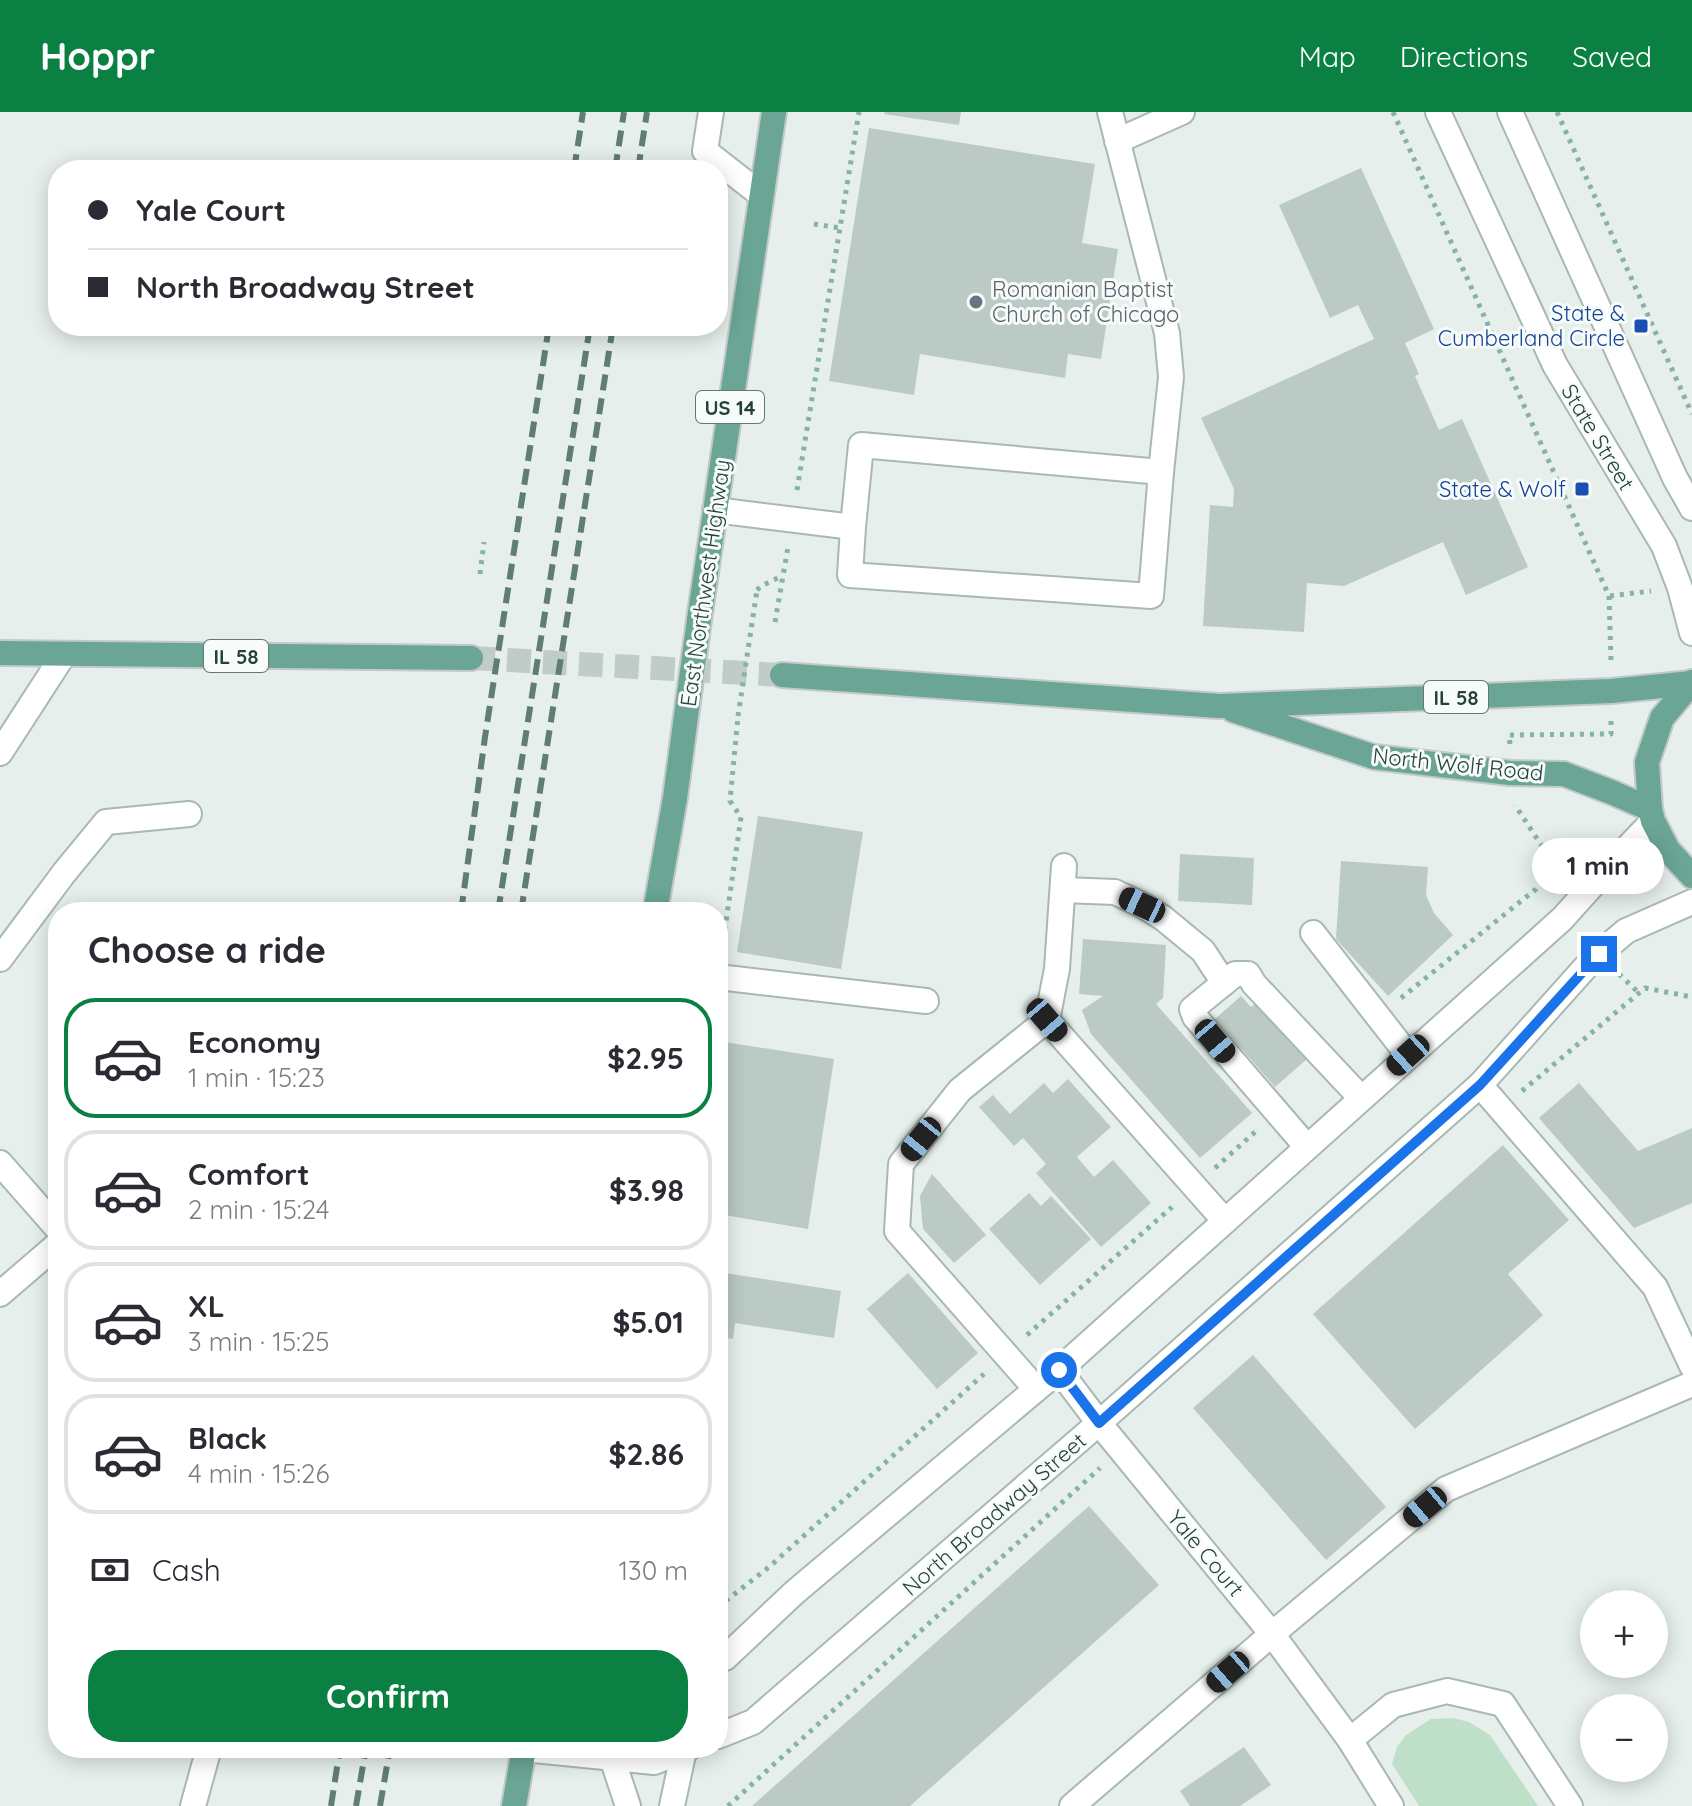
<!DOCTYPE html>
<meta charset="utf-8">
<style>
:root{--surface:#fff;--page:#f2f2f3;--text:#2b2b33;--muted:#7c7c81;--line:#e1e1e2;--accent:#0b8043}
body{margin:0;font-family:Quicksand,sans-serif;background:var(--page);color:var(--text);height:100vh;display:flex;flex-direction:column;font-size:30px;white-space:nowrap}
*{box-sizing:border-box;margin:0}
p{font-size:26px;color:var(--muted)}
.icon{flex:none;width:44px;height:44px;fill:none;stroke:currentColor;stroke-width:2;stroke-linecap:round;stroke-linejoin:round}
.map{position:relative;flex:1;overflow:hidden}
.drawer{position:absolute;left:48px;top:790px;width:680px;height:856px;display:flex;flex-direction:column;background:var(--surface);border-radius:32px;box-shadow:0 4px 20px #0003}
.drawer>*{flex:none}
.guide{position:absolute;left:48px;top:48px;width:680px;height:176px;border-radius:32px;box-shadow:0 4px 20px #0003;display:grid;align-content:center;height:176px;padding:0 40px;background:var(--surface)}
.fabs{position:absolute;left:1580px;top:1478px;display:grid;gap:16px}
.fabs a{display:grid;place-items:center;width:88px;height:88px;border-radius:50%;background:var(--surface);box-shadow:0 4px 20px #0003;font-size:40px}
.end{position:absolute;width:36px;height:36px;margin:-18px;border:10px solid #1a73e8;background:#fff;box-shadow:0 0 0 4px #fff}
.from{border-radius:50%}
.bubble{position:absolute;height:56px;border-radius:28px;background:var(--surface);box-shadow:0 4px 20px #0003;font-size:26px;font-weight:700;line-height:56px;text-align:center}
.car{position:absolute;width:24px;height:48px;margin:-24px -12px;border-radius:10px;box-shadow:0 0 6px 2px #0007;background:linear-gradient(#222 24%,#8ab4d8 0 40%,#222 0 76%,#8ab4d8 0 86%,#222 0)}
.guide b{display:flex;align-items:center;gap:28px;height:76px;font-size:30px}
.guide b+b{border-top:2px solid var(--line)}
.guide i{width:20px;height:20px;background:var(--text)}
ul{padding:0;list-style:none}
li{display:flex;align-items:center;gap:24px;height:120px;margin:0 16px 12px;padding:0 24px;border:4px solid var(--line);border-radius:32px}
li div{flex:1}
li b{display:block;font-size:30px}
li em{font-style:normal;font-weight:700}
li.current{border-color:var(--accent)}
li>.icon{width:72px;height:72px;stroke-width:1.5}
h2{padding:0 40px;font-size:36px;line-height:96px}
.pay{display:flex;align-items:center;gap:20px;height:88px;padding:0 40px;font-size:30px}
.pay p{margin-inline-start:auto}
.cta{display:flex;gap:16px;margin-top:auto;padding:16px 40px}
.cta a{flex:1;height:92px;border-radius:32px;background:var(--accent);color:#fff;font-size:32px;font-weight:700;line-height:92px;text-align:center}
header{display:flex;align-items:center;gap:48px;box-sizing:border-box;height:112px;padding:0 40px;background:var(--accent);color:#fff}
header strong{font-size:38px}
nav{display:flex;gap:44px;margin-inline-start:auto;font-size:28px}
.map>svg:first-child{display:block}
.green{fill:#bfe0c8}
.building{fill:#bbcac4}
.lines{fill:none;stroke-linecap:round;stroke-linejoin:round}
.major-tunnel{stroke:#bfccc8;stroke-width:24;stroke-dasharray:24 12;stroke-linecap:butt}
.minor-casing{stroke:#a8b8b2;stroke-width:28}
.major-casing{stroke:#c2cac8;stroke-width:28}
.path{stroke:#86b3a5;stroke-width:5;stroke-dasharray:4 6;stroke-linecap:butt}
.minor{stroke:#fff;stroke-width:24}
.major{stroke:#6aa596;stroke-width:24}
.rail{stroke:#5f7d75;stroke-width:6;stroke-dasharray:16 8;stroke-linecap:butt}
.major-bridge-casing{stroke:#c2cac8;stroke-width:28;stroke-linecap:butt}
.path-bridge{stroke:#86b3a5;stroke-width:5;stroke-dasharray:4 6;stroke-linecap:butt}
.major-bridge{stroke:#6aa596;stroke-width:24}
.route{stroke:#1a73e8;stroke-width:10}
.worship-dot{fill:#6b7280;stroke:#f7fbf9;stroke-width:3}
.transit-dot{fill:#1a4fb4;stroke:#f7fbf9;stroke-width:3}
.labels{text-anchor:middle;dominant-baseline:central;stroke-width:6;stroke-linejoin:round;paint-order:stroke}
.shield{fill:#f7fbf9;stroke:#637a73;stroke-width:2}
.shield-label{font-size:20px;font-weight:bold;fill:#24423a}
.worship-label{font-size:22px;fill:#5b616d;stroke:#f7fbf9;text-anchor:start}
.transit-label{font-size:22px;fill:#164399;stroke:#f7fbf9;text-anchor:end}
.street-label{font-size:22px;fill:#24423a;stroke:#f7fbf9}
</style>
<header>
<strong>Hoppr</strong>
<nav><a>Map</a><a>Directions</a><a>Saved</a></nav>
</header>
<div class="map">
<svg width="1692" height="1694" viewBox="0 0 1692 1694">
<rect width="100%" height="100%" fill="#e6efeb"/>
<!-- green -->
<polygon class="green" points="1453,1606 1469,1610 1490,1623 1538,1694 1419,1694 1392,1652 1397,1635 1406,1623 1431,1607"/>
<!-- building -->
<g class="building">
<polygon points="885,0 961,0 959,13 884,2"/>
<polygon points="869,16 1095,52 1082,131 1118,137 1101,247 1068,242 1065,266 920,242 914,283 829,269"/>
<polygon points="1361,56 1434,217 1405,231 1419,262 1415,264 1439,318 1462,307 1528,455 1466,483 1443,430 1344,474 1307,471 1304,520 1203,514 1210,393 1233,395 1234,377 1201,306 1374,227 1358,193 1330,206 1279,93"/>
<polygon points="758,704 863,720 841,857 737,840"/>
<polygon points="1180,742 1254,746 1252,793 1178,789"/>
<polygon points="1341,749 1428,755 1426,783 1434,801 1453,823 1388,884 1336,827"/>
<polygon points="1083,827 1166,833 1163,886 1156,892 1252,1001 1200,1046 1091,922 1082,898 1103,884 1079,882"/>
<polygon points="1241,884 1251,895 1257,890 1307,947 1275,975 1215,907"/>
<polygon points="724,930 834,947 808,1117 718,1102 718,967"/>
<polygon points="1068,967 1111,1015 1077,1045 1094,1065 1113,1048 1151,1091 1101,1135 1036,1061 1046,1052 1023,1026 1014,1034 979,995 993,983 1010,1002 1044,971 1053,981"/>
<polygon points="1579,971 1638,1039 1692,1016 1692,1091 1634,1116 1539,1006"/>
<polygon points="1503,1033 1569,1108 1508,1162 1543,1203 1415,1317 1313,1202"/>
<polygon points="932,1062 986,1123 954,1151 923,1117 920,1084"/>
<polygon points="1029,1081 1041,1094 1051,1084 1091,1127 1040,1173 989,1117"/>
<polygon points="718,1160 841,1179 834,1226 735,1211 733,1227 718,1224"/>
<polygon points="908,1161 978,1241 937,1277 867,1197"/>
<polygon points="1253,1243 1386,1395 1326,1448 1193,1296"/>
<polygon points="1089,1394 1159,1473 910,1694 752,1694"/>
<polygon points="1244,1635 1271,1673 1240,1694 1190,1694 1180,1679"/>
</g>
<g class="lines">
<!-- major-tunnel -->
<polyline class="major-tunnel" points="471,546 782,563"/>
<defs>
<g id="minor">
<polyline points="711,0 705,39 760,82"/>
<polyline points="1110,0 1167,221 1171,265 1161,360"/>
<polyline points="1438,0 1555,253 1664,434 1680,476 1692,521"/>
<polyline points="1510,0 1675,366 1692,396"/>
<polyline points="1117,29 1182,0"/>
<polyline points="715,398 853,415 850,463 1151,484 1161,360 861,333 853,415"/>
<polyline points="0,641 64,542"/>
<polyline points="1063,778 1115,780 1142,793 1163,806 1203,839 1224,871"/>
<polyline points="1313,821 1408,943"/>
<polyline points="0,847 64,761 106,710 189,702"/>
<polyline points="718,865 926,889"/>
<polyline points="1047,908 1225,1109"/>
<polyline points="1480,973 1655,1175 1692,1254"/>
<polyline points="1307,1035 1195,905 1192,897 1235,862 1248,862 1254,872 1361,986"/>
<polyline points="0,1051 58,1117"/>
<polyline points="0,1182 58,1132"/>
<polyline points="1059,1258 1099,1311 1272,1522 1350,1628 1391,1694"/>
<polyline points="1036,1277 897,1119 901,1052 960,978 1047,908 1057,857 1064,754"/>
<polyline points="718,1548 725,1546 795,1480 1059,1258 1562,807 1607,757 1653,709"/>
<polyline points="718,1624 753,1610 1099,1311 1480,973 1592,848 1626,819 1692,790"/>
<polyline points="1350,1628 1393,1593 1447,1579 1503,1592 1570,1694"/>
<polyline points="524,1637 654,1650 689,1636"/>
<polyline points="612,1646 628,1694"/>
<polyline points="193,1694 209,1636"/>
<polyline points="672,1694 684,1638"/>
<polyline points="1072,1694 1272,1522 1446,1377 1692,1272"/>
</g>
<g id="major">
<polyline points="699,508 774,0"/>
<polyline points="0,541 471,546"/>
<polyline points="782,563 1219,594 1611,579 1692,571"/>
<polyline points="1692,570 1662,606 1647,650 1650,697 1653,709 1668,738 1692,764"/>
<polyline points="1233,598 1374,645 1510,661 1564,662 1611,680 1650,697"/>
<polyline points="655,800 675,686"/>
<polyline points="514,1694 524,1636"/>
</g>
</defs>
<!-- minor casing -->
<use href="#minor" class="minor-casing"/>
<!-- major casing -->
<use href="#major" class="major-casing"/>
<!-- path -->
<g class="path">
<polyline points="1393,0 1609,484 1611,549"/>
<polyline points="1557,0 1692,302"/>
<polyline points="814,112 840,116"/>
<polyline points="797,378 859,0"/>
<polyline points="480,462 484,430"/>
<polyline points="757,478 761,474 782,464"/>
<polyline points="1610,484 1651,479"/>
<polyline points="775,510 788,435"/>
<polyline points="1510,632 1509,623 1611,622 1611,607"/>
<polyline points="722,838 741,705 730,689 738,604"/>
<polyline points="1619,862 1639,881"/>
<polyline points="1401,886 1536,777 1543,763 1549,745 1515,693"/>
<polyline points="1522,979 1645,876 1692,885"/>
<polyline points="1215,1056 1255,1020"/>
<polyline points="1027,1223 1172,1095"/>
<polyline points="718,1495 769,1455 984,1262"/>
<polyline points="728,1694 1100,1356"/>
</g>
<!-- minor -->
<use href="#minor" class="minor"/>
<!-- major -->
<use href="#major" class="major"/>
<!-- rail -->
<g class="rail">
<polyline points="574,58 583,0"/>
<polyline points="615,58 624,0"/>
<polyline points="638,58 647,0"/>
<polyline points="461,800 485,625 549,214"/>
<polyline points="498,800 590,214"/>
<polyline points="521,800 613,214"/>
<polyline points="331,1694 340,1636"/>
<polyline points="356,1694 366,1636"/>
<polyline points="380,1694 390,1636"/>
</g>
<defs>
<polyline id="major-bridge" points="675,686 699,508"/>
</defs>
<!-- major-bridge casing -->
<use href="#major-bridge" class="major-bridge-casing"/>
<!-- path-bridge -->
<polyline class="path-bridge" points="738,604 757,478"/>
<!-- major-bridge -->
<use href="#major-bridge" class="major-bridge"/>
</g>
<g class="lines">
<!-- route -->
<polyline class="route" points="1059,1258 1099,1311 1480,973 1599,842"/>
</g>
<!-- markers -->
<circle class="worship-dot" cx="976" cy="190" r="8"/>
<g class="transit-dot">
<rect x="1633" y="206" width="16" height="16" rx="4"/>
<rect x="1574" y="369" width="16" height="16" rx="4"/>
</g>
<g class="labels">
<!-- shield labels -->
<g class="shield">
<rect x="696" y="279" width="68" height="32" rx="6"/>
<rect x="204" y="528" width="64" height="32" rx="6"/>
<rect x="1424" y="569" width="64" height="32" rx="6"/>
</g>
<g class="shield-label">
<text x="730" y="295">US 14</text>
<text x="236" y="544">IL 58</text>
<text x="1456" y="585">IL 58</text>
</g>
<!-- worship labels -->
<g class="worship-label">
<text x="992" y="177">Romanian Baptist<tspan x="992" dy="25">Church of Chicago</tspan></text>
</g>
<!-- transit labels -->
<g class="transit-label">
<text x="1625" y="201">State &amp;<tspan x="1625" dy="25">Cumberland Circle</tspan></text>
<text x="1566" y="377">State &amp; Wolf</text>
</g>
<!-- street labels -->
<g class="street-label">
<text transform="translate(1598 325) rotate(59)">State Street</text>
<text transform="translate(705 471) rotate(-82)">East Northwest Highway</text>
<text transform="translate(1458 652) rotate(6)">North Wolf Road</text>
<text transform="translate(994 1402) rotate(-41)">North Broadway Street</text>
<text transform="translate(1206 1441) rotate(50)">Yale Court</text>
</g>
</g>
</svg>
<div class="fabs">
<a>+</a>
<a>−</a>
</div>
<i class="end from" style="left:1059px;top:1258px"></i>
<i class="end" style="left:1599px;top:842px"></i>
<div class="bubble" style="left:1532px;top:726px;width:132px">1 min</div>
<i class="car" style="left:1142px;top:793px;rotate:295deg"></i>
<i class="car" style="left:1047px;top:908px;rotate:139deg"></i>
<i class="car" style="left:1215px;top:929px;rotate:140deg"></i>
<i class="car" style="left:1408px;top:943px;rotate:228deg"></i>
<i class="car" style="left:921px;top:1027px;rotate:219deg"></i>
<i class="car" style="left:1425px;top:1395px;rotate:230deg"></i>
<i class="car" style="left:1228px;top:1560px;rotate:229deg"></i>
<div class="guide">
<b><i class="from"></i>Yale Court</b>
<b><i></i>North Broadway Street</b>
</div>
<section class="drawer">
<h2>Choose a ride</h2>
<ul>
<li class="current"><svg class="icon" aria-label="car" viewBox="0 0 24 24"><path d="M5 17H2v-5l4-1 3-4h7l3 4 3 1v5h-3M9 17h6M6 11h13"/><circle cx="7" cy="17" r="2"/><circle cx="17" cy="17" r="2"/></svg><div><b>Economy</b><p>1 min · 15:23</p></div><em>$2.95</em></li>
<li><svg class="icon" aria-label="car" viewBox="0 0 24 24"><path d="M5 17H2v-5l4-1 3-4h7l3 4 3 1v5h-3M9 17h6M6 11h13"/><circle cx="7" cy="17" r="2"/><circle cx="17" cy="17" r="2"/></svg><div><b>Comfort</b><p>2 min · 15:24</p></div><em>$3.98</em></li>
<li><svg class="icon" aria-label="car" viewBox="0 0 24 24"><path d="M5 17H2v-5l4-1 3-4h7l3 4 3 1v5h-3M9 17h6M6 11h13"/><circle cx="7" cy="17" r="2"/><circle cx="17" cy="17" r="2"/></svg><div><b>XL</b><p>3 min · 15:25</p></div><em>$5.01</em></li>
<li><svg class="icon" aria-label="car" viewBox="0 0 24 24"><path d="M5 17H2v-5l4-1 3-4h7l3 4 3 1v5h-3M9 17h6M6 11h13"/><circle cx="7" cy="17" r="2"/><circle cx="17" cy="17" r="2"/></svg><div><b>Black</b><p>4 min · 15:26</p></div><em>$2.86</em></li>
</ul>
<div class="pay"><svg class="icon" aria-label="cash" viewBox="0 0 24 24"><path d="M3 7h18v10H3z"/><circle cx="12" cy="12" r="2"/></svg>Cash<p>130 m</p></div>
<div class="cta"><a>Confirm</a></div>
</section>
</div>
